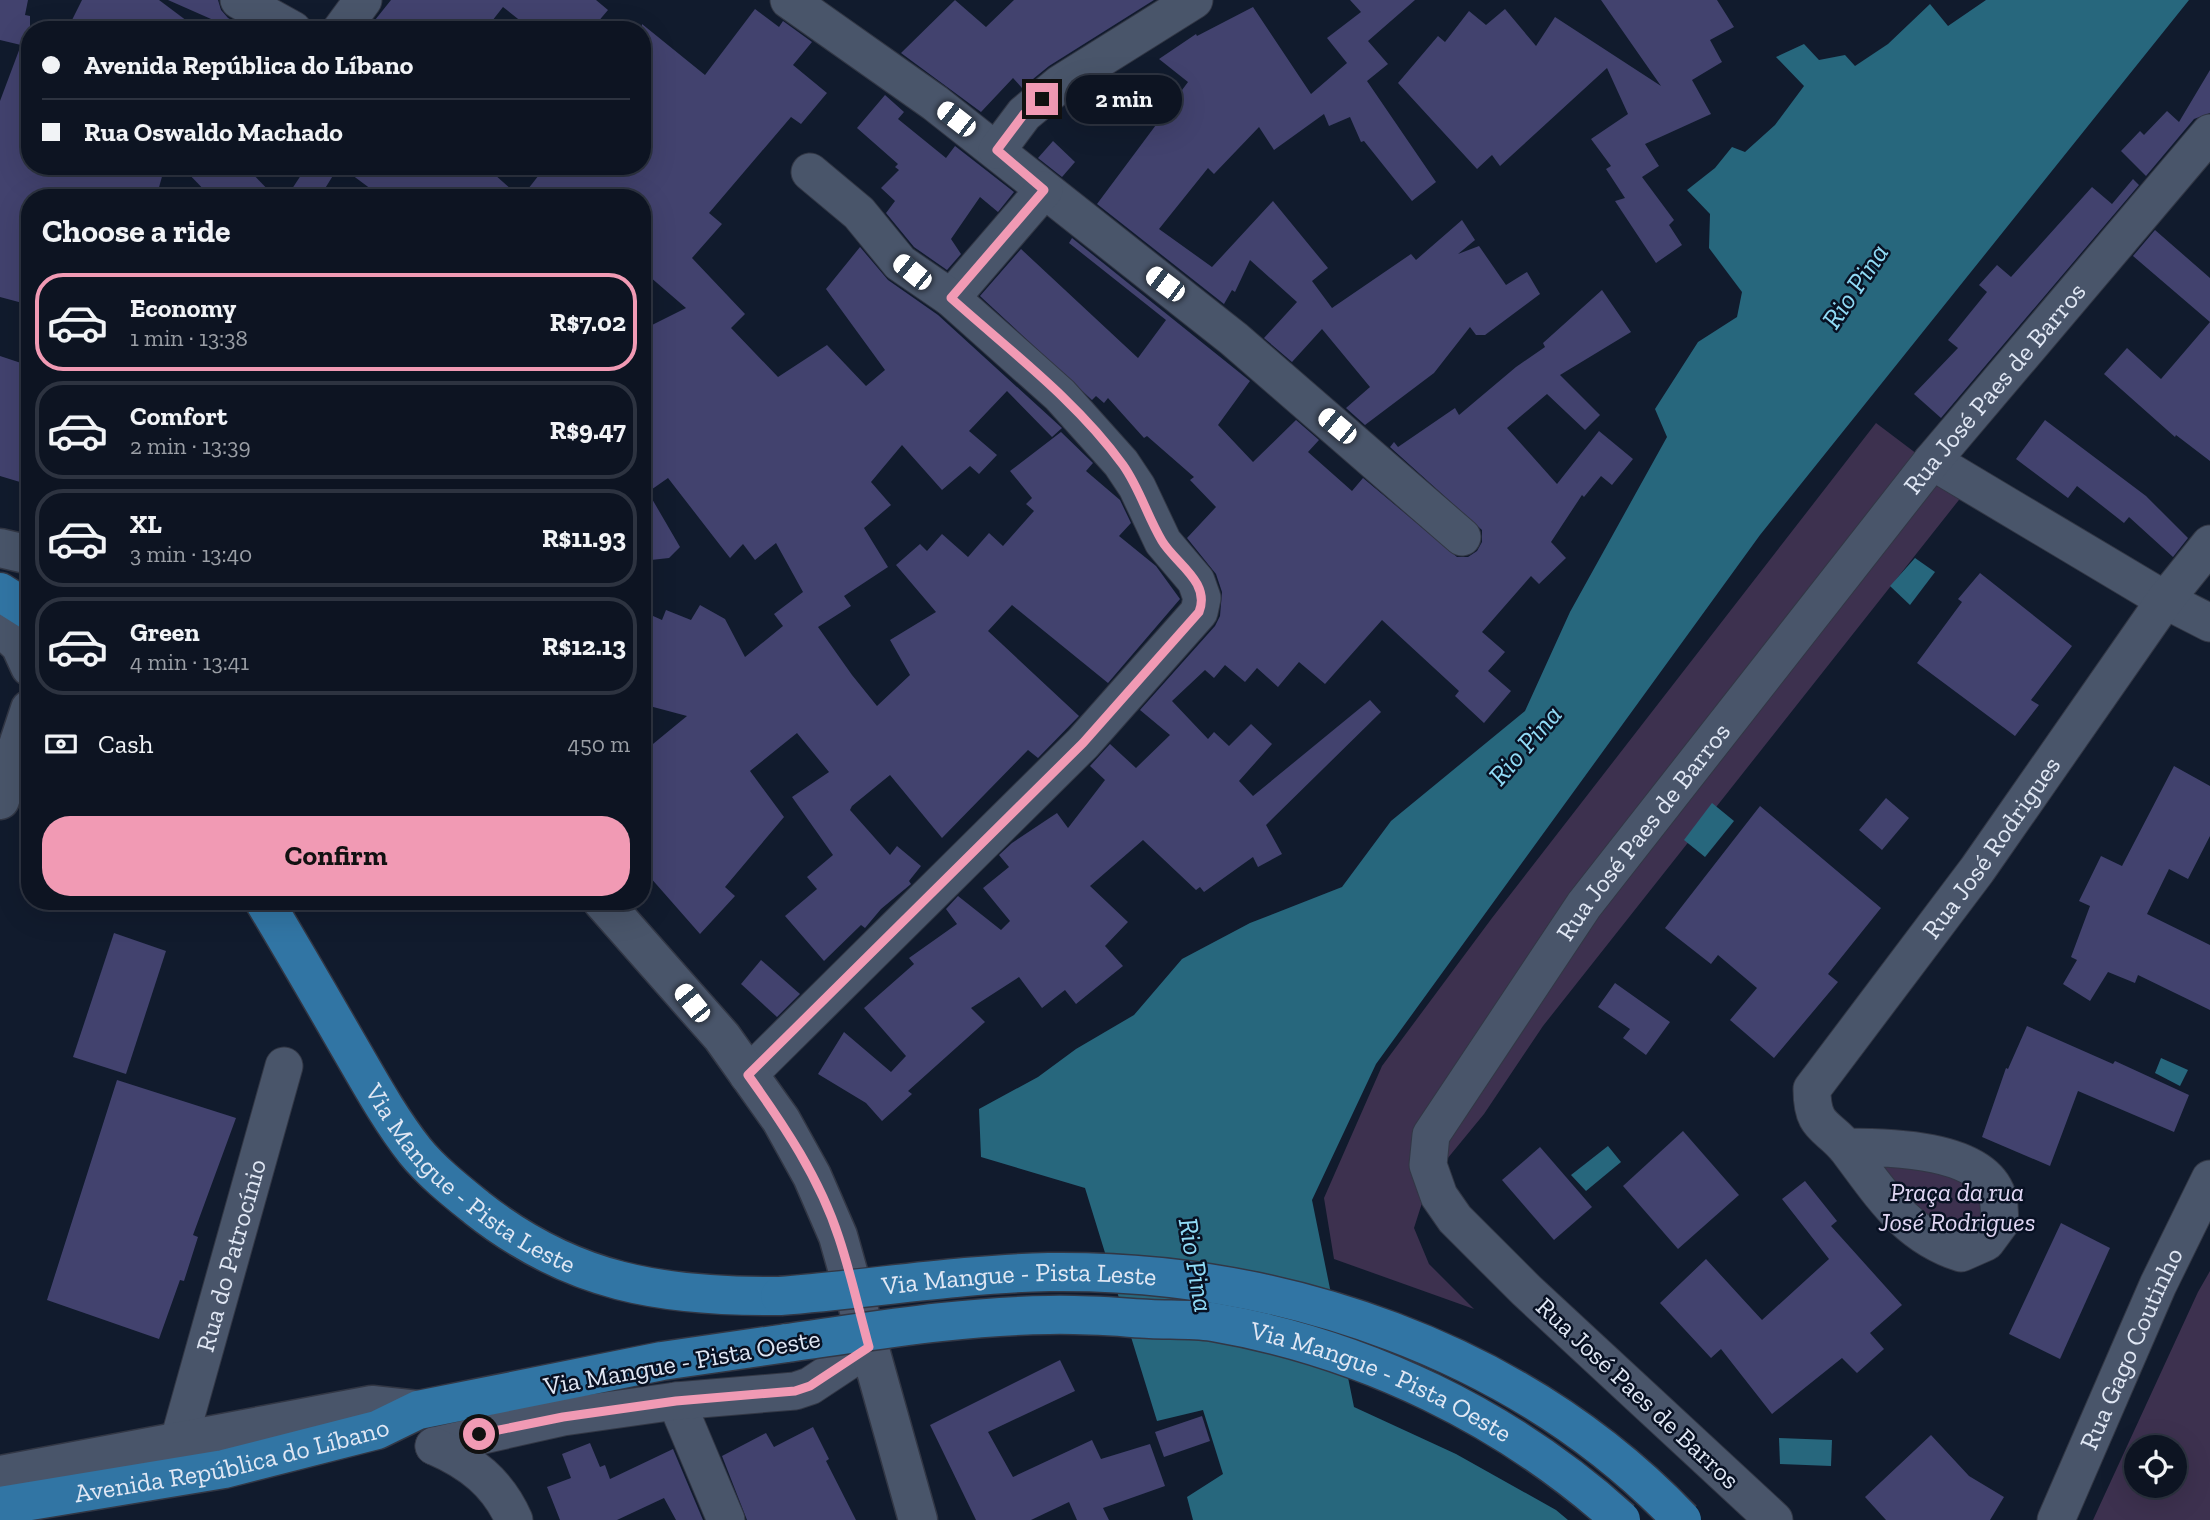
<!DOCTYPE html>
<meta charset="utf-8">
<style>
:root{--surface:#0d1422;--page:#1b212f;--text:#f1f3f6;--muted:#9a9ea5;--line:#2d3340;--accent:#f19ab4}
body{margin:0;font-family:"Zilla Slab",serif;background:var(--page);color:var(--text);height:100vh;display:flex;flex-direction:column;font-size:26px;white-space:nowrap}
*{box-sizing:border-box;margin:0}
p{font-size:23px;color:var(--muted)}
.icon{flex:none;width:38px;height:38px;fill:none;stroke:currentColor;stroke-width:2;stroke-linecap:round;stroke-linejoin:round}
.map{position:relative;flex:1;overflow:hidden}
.sheet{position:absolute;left:21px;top:189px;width:630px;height:721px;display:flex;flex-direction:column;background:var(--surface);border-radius:28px;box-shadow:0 7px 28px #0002,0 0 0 2px var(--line)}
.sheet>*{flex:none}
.hud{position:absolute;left:21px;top:21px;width:630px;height:154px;border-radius:28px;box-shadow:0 7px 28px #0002,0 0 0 2px var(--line);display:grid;align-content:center;height:154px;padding:0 21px;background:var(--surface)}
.buttons{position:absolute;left:2124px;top:1435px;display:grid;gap:14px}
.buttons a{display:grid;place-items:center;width:63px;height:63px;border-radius:50%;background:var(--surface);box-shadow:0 7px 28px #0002,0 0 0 2px var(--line);font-size:35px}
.end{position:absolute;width:32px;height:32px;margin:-16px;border:9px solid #f19ab4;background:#111;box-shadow:0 0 0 4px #111}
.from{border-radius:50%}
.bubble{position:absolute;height:49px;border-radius:24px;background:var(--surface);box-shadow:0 7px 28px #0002,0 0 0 2px var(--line);font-size:23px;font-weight:700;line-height:49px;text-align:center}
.car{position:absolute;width:21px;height:42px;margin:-21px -10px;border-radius:9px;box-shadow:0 0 5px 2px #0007;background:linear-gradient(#fff 24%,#345 0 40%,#fff 0 76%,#345 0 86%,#fff 0)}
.hud b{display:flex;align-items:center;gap:24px;height:66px;font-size:26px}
.hud b+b{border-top:2px solid var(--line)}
.hud i{width:18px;height:18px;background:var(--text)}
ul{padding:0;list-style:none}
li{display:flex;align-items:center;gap:21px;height:98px;margin:0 14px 10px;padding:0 7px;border:4px solid var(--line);border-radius:28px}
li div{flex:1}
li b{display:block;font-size:26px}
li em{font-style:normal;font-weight:700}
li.on{border-color:var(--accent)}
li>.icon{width:63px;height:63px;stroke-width:1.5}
h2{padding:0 21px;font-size:32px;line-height:84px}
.pay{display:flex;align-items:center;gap:18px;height:77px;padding:0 21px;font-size:26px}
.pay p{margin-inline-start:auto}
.primary-button{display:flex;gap:14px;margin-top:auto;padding:14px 21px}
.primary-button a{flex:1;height:80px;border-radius:28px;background:var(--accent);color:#111;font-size:28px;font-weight:700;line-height:80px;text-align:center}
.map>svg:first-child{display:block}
.green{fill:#3d314f;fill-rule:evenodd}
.water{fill:#27677d}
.building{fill:#42426e}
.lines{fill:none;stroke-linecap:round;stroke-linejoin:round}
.street-casing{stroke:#323745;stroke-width:39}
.secondary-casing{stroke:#323745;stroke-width:41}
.primary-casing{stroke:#323745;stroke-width:41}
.street{stroke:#49556a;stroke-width:37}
.secondary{stroke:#49556a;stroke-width:38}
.primary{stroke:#3175a4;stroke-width:38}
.primary-bridge-casing{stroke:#323745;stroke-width:41;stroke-linecap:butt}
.primary-bridge{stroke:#3175a4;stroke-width:38}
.route{stroke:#f19ab4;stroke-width:9}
.labels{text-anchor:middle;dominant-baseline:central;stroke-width:5;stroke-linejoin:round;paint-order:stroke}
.street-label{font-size:26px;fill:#e0e7f4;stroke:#081123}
.park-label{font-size:26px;font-style:italic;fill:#e1d7f4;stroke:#081123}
.water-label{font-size:28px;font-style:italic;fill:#91dbf6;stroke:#081123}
</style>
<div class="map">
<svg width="2210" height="1520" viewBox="0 0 2210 1520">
<rect width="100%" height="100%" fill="#111b2d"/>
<!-- green -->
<g class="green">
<polygon points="1876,423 1966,491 1543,1026 1484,1114 1429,1181 1414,1228 1429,1264 1474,1309 1334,1259 1324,1198 1382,1066 1492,918"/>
<polygon points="1860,1151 1961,1172 1995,1213 1954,1245"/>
<path d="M2210 1271V1520H2093L2198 1292ZM2137 1447H2175V1486H2137Z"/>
</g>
<!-- water -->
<g class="water">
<polygon points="1986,0 2189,0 1760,535 1376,1064 1312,1200 1354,1407 1456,1454 1556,1510 1568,1520 1193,1520 1187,1497 1223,1474 1203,1410 1157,1421 1085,1188 981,1157 979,1109 1038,1077 1076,1049 1134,1015 1182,959 1250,923 1342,887 1391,821 1525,711 1570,612 1667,437 1655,409 1698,342 1737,317 1742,292 1709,248 1710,214 1687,190 1715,168 1732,147 1745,152 1775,125 1804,86 1776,57 1804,44 1819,60 1845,55 1855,66 1888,44 1930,4 1948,26"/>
<polygon points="1915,558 1935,572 1910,605 1890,586"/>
<polygon points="1712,803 1734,821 1705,857 1684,840"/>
<polygon points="2161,1058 2188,1070 2180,1086 2155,1073"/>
<polygon points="1608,1146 1621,1162 1586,1191 1571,1175"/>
<polygon points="1779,1438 1832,1440 1831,1466 1780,1464"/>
</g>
<!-- building -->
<g class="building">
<polygon points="0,0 28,0 25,15 30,16 30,166 165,166 156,198 97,198 61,187 57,198 30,198 30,305 0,297 0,101 21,45 0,40"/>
<polygon points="82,0 159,0 199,30 67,30"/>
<polygon points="168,0 218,0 221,10 228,18 249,30 236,30"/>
<polygon points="391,0 596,0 608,10 591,30 532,30 503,7 485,30 367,30"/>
<polygon points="955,0 986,27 1014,0 1154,0 1049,66 1022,88 1013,78 981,112 901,53"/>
<polygon points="1350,0 1415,0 1368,41 1388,64 1367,81 1436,182 1412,201 1364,141 1361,142 1350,117 1329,126 1324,114 1274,150 1259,127 1214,174 1208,168 1159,229 1212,267 1273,201 1328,268 1312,281 1332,308 1411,254 1416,260 1462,220 1475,240 1458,254 1479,246 1506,285 1527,272 1540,294 1485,335 1476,335 1470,327 1434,373 1365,425 1346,408 1370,387 1322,329 1292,362 1264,338 1297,302 1250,260 1235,292 1232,290 1224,304 1097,204 1188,82 1159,59 1196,34 1197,36 1253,7 1311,94 1347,63 1327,38 1361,12"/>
<polygon points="1601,0 1717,0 1734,27 1710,40 1722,62 1692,80 1711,114 1645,144 1659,166 1642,177 1674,220 1669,225 1682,245 1656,263 1615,201 1625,198 1606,169 1611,166 1591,139 1628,114 1607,68 1500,166 1492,155 1477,169 1398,83 1438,36 1445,42 1469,11 1486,25 1505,9 1536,46 1555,17 1661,86"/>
<polygon points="755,9 779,27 783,21 812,42 793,65 827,93 801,124 791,117 709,213 722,224 692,258 745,314 731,328 778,377 827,345 866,386 885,370 826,289 860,247 888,280 938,315 1062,428 1052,437 1007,391 969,431 997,455 979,474 970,466 942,490 902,445 871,482 891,505 864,528 888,567 844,596 851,606 818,627 852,675 877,706 910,675 890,640 936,612 896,565 920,544 927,551 942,534 968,557 989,533 1003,546 1034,511 1026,504 1032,498 1010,471 1061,432 1093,463 1086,471 1120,500 1131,523 1119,536 1156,566 1180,599 1108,683 1012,605 988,631 1079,716 1038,758 1028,750 942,838 890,775 852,806 850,810 890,855 897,846 921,866 909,881 911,884 881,909 865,928 861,925 824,961 785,916 817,889 807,877 833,855 792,797 829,772 797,733 750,771 784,817 725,887 735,896 700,934 642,868 642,753 687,716 642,704 642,611 662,620 666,610 691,620 700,605 725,619 745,657 783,626 774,614 803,592 776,543 755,560 743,544 730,558 668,478 648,492 680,547 669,558 642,561 642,330 686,308 642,270 642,198 383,198 340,166 485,166 521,198 546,166 642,166 642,24 705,75"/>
<polygon points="2210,70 2210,113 2194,119 2146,176 2121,151 2140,131 2144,135 2167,111 2179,122"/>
<polygon points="1107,84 1128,103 1109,124 1088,103"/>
<polygon points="885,95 904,112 898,119 946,158 955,146 1014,192 998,212 980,197 951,239 961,254 947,270 914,247 886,213 895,201 881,188 899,170 895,167 898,164 857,128"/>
<polygon points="1053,141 1075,162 1062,177 1038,158"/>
<polygon points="181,166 245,166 276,198 212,198"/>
<polygon points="307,166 339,166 319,198 286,198"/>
<polygon points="2133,179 2139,185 1941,418 1914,394 1958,348 1948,340 1987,292 1979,285 1997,265 2011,277 2092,187 2112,204"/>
<polygon points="2155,230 2210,278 2210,461 2176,435 2175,437 2104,374 2127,348 2161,379 2210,322 2133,256"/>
<polygon points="1072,238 1250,381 1218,425 1253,462 1296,420 1319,440 1308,452 1352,491 1363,478 1457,557 1468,557 1477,551 1482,542 1482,530 1390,447 1394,442 1398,447 1455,408 1459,415 1516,367 1545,347 1543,343 1602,290 1631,332 1560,375 1600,415 1585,430 1547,394 1507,428 1557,484 1599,431 1633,459 1612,485 1601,476 1584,497 1582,495 1551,542 1566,558 1539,584 1531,576 1482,632 1505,652 1488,671 1511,691 1484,723 1455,696 1459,691 1382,620 1325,684 1299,662 1278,687 1257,668 1245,682 1225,665 1214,678 1205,670 1172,701 1208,739 1214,732 1229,746 1251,724 1272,744 1239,781 1253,796 1370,700 1381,712 1266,825 1282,854 1258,867 1253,857 1204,892 1200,887 1196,890 1143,840 1090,886 1128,922 1105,946 1123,966 1076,1004 1065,990 1042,1008 1019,977 971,1008 985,1022 908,1091 912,1094 882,1121 866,1103 818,1074 844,1032 891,1072 906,1056 864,1008 914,964 909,958 957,924 946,909 958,896 1001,930 1010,921 983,888 1009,867 999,855 1012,843 1057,813 1068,828 1105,780 1090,766 1110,744 1136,768 1170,735 1140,710 1215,626 1220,616 1222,592 1216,574 1187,538 1216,507 1190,480 1194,477 1147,436 1144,438 1108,398 1104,403 1096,396 1092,400 980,296 1021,249 1138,358 1166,320 1069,243"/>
<polygon points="0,356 30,366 30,485 0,476"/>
<polygon points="2045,420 2146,496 2188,538 2173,557 2129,517 2124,523 2077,486 2068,498 2016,459"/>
<polygon points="1980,573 2072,646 2031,700 2039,705 2015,736 1917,663 1962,602 1958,599"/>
<polygon points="2174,766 2210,786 2210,836 2188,879 2169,869 2147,914 2210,945 2210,1010 2138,975 2135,983 2108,972 2090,1001 2063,984 2077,960 2071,957 2090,906 2079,901 2101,856 2122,866"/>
<polygon points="1886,798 1909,818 1882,850 1859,830"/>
<polygon points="1760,806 1881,908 1828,974 1838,982 1774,1058 1730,1020 1757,988 1718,955 1711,964 1665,928"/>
<polygon points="114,933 166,951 126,1074 73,1057"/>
<polygon points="761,960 800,994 777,1017 741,984"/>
<polygon points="1615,983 1670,1022 1646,1055 1623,1038 1630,1029 1598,1007"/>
<polygon points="2027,1026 2113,1064 2115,1061 2189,1095 2174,1132 2078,1091 2050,1166 1982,1137 2006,1068 2008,1069"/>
<polygon points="117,1080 236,1118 193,1235 198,1237 184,1281 180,1280 159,1339 47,1300"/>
<polygon points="1683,1131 1739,1195 1678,1249 1623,1186"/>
<polygon points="1540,1147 1592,1207 1554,1240 1502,1180"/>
<polygon points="1805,1181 1837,1221 1831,1226 1902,1305 1870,1333 1884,1349 1857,1373 1842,1358 1772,1414 1721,1349 1711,1358 1660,1303 1706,1259 1762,1320 1829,1259 1782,1199"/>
<polygon points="2061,1223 2110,1248 2060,1359 2009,1334"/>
<polygon points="1060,1360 1075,1391 988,1432 1013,1477 1092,1440 1101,1459 1150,1444 1165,1486 1103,1508 1109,1520 1077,1520 1069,1502 1031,1520 976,1520 930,1425"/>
<polygon points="1202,1416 1210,1441 1164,1457 1155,1432"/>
<polygon points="813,1427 829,1459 826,1461 856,1520 747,1520 722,1456 766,1433 774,1447"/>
<polygon points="1931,1435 1969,1476 2004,1497 1990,1520 1886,1520 1865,1497"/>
<polygon points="590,1443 600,1467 605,1465 610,1479 673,1449 703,1520 676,1520 664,1498 617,1520 560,1520 547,1487 571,1478 562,1454"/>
</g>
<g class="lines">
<defs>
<g id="street">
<polyline points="239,0 293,30"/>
<polyline points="789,0 935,103 1234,339 1462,537"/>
<polyline points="341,30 363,0"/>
<polyline points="997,150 1024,114 1060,84 1194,0"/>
<polyline points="951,298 1044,190"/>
<polyline points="1932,461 2165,600 2210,623"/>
<polyline points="748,1075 1083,743 1199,612 1202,598 1196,581 1163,542 1137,487 1121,463 1060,395 951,298 900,263 859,213 810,172"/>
<path id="s1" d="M1846 1147C1886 1147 1981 1148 1997 1195 2000 1203 1999 1214 2000 1223L1986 1242 1961 1253C1906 1235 1882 1195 1848 1150 1828 1124 1812 1130 1812 1089L1977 870 2165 600 2210 544"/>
<polyline points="676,1401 726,1520"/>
<path id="s2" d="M178 1444 284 1066"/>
<polyline points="434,1446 563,1417 676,1401 795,1391 810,1386 869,1347"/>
<path d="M434 1446C471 1462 498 1483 514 1520"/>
<path id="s3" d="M1774 1520 1526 1290 1455 1219 1439 1196 1428 1165 1431 1135 1584 905 1932 461 2210 133"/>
<path id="s4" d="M2056 1520 2158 1285 2210 1179"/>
</g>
<g id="secondary">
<polyline points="0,548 30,555"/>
<polyline points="0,626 20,645 30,667"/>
<polyline points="0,800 30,709"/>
<polyline points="602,901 722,1037 781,1120 812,1176 838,1236 918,1520"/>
<polyline points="0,1475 372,1405 418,1410"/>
</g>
<g id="primary">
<polyline points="0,592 30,611"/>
<path id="s5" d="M264 901C292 948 320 996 347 1043 368 1079 389 1118 415 1151 432 1172 456 1191 477 1208 572 1283 662 1297 780 1296"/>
<path id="s6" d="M0 1506 224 1469 377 1430 418 1410 662 1361 787 1343"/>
</g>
</defs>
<!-- street casing -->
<use href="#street" class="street-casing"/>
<!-- secondary casing -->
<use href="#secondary" class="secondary-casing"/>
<!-- primary casing -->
<use href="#primary" class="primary-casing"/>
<!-- street -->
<use href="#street" class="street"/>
<!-- secondary -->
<use href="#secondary" class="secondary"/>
<!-- primary -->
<use href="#primary" class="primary"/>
<defs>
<g id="primary-bridge">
<path id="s7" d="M780 1296C869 1289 960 1274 1049 1272 1280 1269 1520 1350 1682 1520"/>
<path id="s8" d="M787 1343C874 1331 961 1316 1049 1315 1083 1314 1116 1317 1150 1319 1170 1320 1193 1319 1213 1322 1364 1348 1507 1417 1621 1520"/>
</g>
</defs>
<!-- primary-bridge casing -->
<use href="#primary-bridge" class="primary-bridge-casing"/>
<!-- primary-bridge -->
<use href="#primary-bridge" class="primary-bridge"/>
</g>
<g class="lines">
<!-- route -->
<path class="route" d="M479 1434 563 1417 676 1401 795 1391 810 1386 869 1347C859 1311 851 1274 839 1238 820 1179 784 1125 748 1075L1083 743 1199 612C1211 582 1175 563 1162 541 1147 516 1140 489 1123 465 1077 401 1009 350 951 298L1044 190 997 150 1024 114 1042 99"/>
</g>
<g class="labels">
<!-- street labels -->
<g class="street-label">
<text stroke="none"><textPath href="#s3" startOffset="1466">Rua José Paes de Barros</textPath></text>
<text stroke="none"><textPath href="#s3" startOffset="900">Rua José Paes de Barros</textPath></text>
<text stroke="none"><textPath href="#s1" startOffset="777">Rua José Rodrigues</textPath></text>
<text stroke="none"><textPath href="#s5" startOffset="352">Via Mangue - Pista Leste</textPath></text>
<text stroke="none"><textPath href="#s2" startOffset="196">Rua do Patrocínio</textPath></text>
<text stroke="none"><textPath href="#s7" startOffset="240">Via Mangue - Pista Leste</textPath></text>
<text stroke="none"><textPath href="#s4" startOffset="187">Rua Gago Coutinho</textPath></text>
<text transform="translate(682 1362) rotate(-10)">Via Mangue - Pista Oeste</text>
<text stroke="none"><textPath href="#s8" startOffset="607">Via Mangue - Pista Oeste</textPath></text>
<text transform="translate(1638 1393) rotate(43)">Rua José Paes de Barros</text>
<text stroke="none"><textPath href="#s6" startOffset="236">Avenida República do Líbano</textPath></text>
</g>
<!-- park labels -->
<g class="park-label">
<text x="1957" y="1192">Praça da rua<tspan x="1957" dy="30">José Rodrigues</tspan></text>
</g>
<!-- water labels -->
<g class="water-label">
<text transform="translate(1855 286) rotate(-56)">Rio Pina</text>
<text transform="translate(1525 745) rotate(-49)">Rio Pina</text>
<text transform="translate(1196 1265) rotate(80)">Rio Pina</text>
</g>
</g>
</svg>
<div class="buttons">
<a><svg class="icon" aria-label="locate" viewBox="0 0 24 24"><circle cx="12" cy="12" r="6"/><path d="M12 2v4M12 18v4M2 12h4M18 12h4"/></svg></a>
</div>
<i class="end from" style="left:479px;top:1434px"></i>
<i class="end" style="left:1042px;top:99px"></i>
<div class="bubble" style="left:1066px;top:75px;width:116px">2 min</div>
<i class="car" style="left:956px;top:119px;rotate:308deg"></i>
<i class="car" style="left:912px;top:272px;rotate:309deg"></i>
<i class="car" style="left:1165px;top:284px;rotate:307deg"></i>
<i class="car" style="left:1337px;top:426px;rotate:310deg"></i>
<i class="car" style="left:692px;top:1003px;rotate:321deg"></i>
<div class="hud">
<b><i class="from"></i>Avenida República do Líbano</b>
<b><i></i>Rua Oswaldo Machado</b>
</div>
<section class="sheet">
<h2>Choose a ride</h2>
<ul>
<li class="on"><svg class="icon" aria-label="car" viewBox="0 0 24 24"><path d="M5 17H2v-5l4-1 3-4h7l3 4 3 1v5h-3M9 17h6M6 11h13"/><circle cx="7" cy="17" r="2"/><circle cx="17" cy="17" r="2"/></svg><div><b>Economy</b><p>1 min · 13:38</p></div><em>R$7.02</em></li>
<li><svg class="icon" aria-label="car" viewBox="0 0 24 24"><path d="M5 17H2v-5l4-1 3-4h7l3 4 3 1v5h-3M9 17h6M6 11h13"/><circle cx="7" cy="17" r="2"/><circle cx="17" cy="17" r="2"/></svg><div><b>Comfort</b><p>2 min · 13:39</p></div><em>R$9.47</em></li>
<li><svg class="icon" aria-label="car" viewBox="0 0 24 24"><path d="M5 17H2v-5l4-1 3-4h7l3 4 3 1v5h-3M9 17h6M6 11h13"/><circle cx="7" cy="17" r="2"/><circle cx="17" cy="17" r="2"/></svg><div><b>XL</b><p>3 min · 13:40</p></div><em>R$11.93</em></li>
<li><svg class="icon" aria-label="car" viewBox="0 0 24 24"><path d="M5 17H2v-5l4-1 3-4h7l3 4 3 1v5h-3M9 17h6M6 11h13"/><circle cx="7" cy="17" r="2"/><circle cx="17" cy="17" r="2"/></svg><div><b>Green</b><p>4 min · 13:41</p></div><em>R$12.13</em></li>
</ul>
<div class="pay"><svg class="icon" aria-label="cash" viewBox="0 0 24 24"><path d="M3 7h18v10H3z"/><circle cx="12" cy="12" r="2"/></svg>Cash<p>450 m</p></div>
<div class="primary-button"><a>Confirm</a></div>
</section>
</div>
